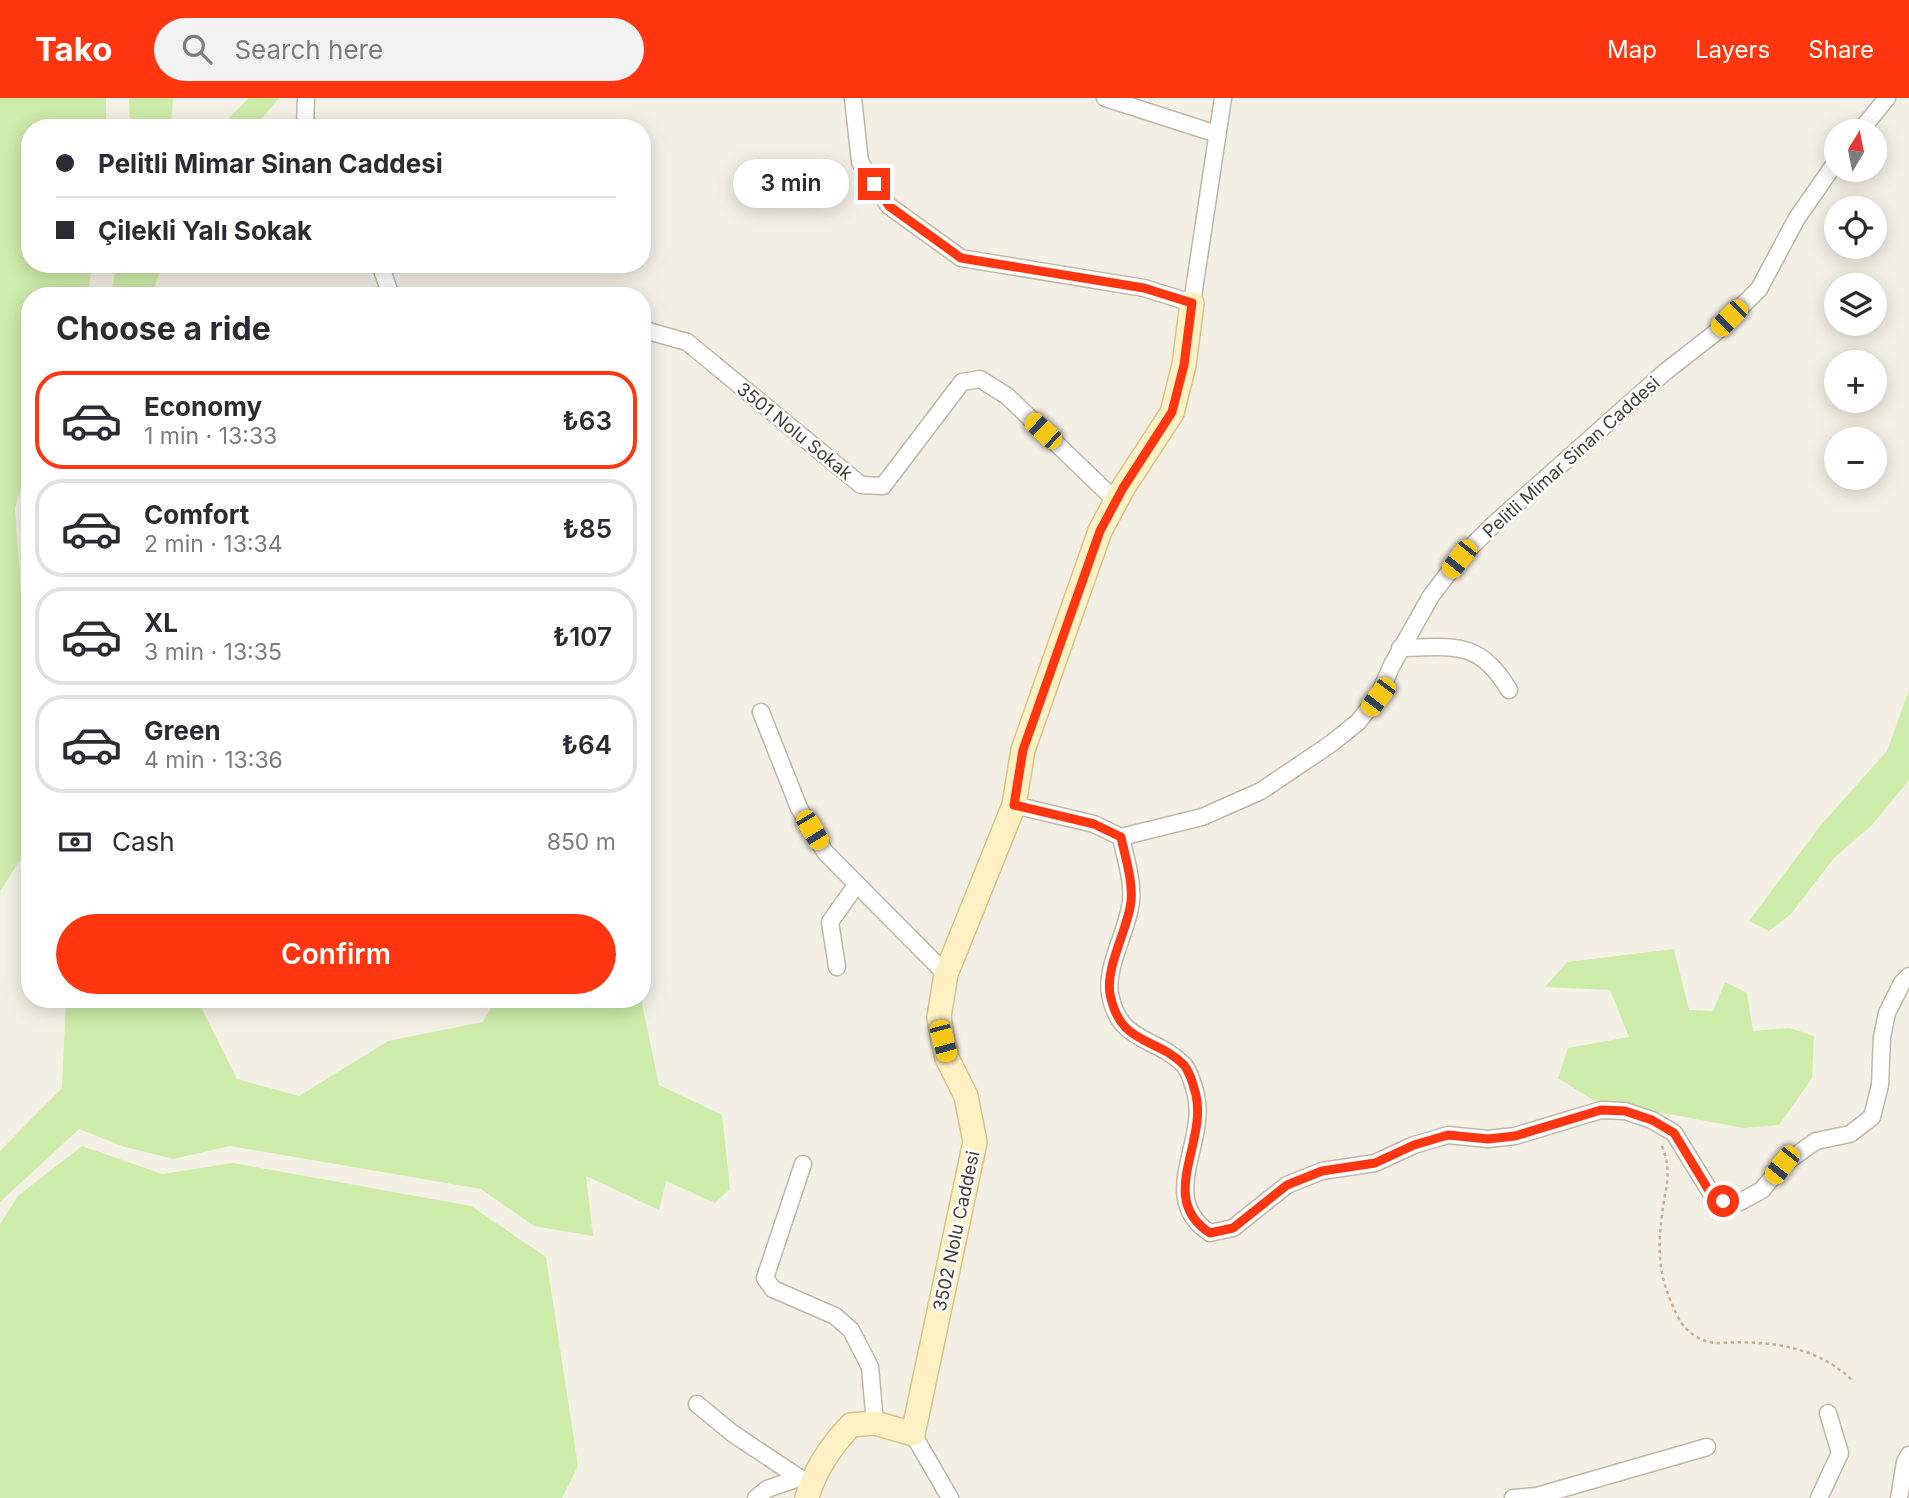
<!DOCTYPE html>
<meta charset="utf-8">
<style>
:root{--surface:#fff;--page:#f2f2f3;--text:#2b2b33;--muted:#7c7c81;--line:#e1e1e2;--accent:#ff3610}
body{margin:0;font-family:Inter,sans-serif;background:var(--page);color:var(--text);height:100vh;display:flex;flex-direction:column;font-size:26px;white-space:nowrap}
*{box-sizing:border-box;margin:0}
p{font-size:23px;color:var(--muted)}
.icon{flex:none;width:38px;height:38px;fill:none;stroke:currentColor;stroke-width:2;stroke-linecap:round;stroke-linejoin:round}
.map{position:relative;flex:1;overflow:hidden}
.panel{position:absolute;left:21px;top:189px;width:630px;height:721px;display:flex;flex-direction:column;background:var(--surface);border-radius:28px;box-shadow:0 4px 18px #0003}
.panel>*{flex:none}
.banner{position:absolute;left:21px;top:21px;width:630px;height:154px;border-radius:28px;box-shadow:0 4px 18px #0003;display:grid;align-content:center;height:154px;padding:0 35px;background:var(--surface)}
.needle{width:46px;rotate:10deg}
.controls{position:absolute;left:1824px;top:21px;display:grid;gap:14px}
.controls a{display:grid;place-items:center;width:63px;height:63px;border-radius:50%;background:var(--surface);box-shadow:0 4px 18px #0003;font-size:35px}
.end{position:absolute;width:32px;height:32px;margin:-16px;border:9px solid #ff3610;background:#fff;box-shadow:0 0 0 4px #fff}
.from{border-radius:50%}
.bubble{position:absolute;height:49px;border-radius:24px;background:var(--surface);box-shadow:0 4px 18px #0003;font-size:23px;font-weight:600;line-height:49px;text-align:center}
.car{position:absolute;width:21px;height:42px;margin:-21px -10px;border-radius:9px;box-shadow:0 0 5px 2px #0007;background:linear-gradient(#f5c518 24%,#345 0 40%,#f5c518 0 76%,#345 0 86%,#f5c518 0)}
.banner b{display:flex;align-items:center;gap:24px;height:66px;font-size:26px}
.banner b+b{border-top:2px solid var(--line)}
.banner i{width:18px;height:18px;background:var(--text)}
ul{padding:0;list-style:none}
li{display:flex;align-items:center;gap:21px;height:98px;margin:0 14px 10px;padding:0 21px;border:4px solid var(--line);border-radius:28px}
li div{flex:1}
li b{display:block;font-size:26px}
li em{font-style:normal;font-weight:600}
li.selected{border-color:var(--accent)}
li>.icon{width:63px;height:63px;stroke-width:1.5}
h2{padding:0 35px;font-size:32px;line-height:84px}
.pay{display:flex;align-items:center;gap:18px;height:77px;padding:0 35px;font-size:26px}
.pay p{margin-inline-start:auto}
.cta{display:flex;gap:14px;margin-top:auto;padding:14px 35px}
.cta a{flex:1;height:80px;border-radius:42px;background:var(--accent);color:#fff;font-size:28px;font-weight:600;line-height:80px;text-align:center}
header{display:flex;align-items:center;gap:42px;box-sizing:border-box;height:98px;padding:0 35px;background:var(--accent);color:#fff}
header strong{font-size:33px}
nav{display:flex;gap:38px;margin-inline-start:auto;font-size:24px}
.search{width:490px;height:63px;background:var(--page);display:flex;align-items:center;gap:18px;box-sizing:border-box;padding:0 24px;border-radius:38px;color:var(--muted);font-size:26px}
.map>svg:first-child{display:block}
.green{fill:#cdeca9}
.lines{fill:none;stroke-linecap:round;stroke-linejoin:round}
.street-casing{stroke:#c0b7a6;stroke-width:19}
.secondary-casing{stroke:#d7c590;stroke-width:26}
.path{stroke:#c3b396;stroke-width:2.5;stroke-dasharray:3.5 3.5;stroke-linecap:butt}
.street{stroke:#fff;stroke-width:16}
.secondary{stroke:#fff1c3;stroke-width:23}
.route{stroke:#ff3610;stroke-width:9}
.labels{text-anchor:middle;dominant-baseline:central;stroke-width:5;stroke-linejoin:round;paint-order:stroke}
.street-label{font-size:18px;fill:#463f33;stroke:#fff}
</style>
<header>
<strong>Tako</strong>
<div class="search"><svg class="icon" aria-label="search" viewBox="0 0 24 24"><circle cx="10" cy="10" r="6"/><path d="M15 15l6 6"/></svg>Search here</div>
<nav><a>Map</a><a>Layers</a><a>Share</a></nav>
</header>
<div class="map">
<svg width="1909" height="1400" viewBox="0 0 1909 1400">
<rect width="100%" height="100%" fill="#f4efe4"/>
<!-- green -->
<g class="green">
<polygon points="0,0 106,0 106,30 30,30 30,166 92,166 88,198 30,198 30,361 15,410 30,622 30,747 0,793"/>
<polygon points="129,0 173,0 171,30 130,30"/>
<polygon points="249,0 279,0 254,30 219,30"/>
<polygon points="116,166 162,166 152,198 111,198"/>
<polygon points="1909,592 1909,682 1872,727 1834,760 1791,816 1769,833 1749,823 1820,728 1887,653"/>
<polygon points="1674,851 1689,912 1713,913 1725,884 1747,895 1753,933 1790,930 1814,938 1812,980 1779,1027 1744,1030 1593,1002 1558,980 1568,950 1629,939 1610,892 1545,889 1567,864"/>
<polygon points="66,901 197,901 237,981 299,998 388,943 483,924 496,901 641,901 659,987 722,1017 730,1091 715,1105 666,1083 659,1112 586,1078 593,1138 534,1128 481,1091 230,1048 173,1061 125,1049 79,1031 0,1104 0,1053 62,990"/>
<polygon points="82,1048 162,1076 233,1065 471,1108 546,1159 578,1368 562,1400 0,1400 0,1126 18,1098"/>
</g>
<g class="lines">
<defs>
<g id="street">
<polyline points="853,0 860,64 889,108 961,160 1144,190 1192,205 1223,0"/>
<polyline points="1105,0 1217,36"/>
<polyline points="305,30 306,0"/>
<polyline points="1860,33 1887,0"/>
<polyline points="380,166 391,198"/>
<polyline points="642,235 648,233 687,244 861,387 883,388 962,284 980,281 1007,298 1116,403"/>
<path d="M1400 550C1453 549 1479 541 1509 592"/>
<polyline points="761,614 799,710 825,754 946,876"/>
<polyline points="1014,707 1094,726 1121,739"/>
<path d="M1121 739C1125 759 1133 782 1131 803 1129 829 1105 869 1110 896 1119 946 1156 938 1184 967 1189 973 1194 989 1196 997 1207 1046 1157 1100 1210 1135L1233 1130 1287 1087 1322 1073 1375 1065 1414 1047 1448 1037 1488 1041 1515 1038 1601 1012 1625 1013 1652 1022 1674 1035 1711 1095 1723 1103 1740 1104 1762 1092 1782 1067 1816 1043 1850 1036 1872 1019 1880 987 1882 939 1887 915 1902 885 1909 878"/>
<polyline points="1121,739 1202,719 1261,693 1332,645 1358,624 1378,599 1392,567 1431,498 1459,461 1493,427 1665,274 1715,235 1759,191 1797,120 1836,64"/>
<polyline points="837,869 830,824 857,786"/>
<polyline points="803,1066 765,1180 773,1191 835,1218 851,1232 870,1269 875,1325"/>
<polyline points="697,1306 732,1335 810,1387"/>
<polyline points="913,1336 950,1400"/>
<polyline points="756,1400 767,1391 799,1380"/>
<polyline points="1513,1400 1537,1398 1707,1349"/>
<polyline points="1819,1400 1840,1355 1828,1315"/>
<polyline points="1899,1400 1905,1364 1909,1357"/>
</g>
<path id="secondary" d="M807 1400C814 1373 832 1347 851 1327L875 1325 913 1336 975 1044 966 998 947 960 943 943 939 919 946 876 1014 707 1023 652 1100 433 1123 390 1172 315 1184 267 1192 205"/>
</defs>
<!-- street casing -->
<use href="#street" class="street-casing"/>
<!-- secondary casing -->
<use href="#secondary" class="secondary-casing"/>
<!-- path -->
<path class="path" d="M1662 1048C1673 1076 1665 1089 1662 1116 1657 1158 1659 1181 1678 1219 1685 1234 1703 1246 1720 1245 1769 1242 1818 1248 1854 1284"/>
<!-- street -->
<use href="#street" class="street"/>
<!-- secondary -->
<use href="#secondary" class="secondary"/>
</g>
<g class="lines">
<!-- route -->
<path class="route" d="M874 86 889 108 961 160 1144 190 1192 205 1184 267 1172 314 1123 390 1100 433 1023 652 1014 707 1094 726 1121 739C1125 759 1133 782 1131 803 1129 829 1105 869 1110 896 1120 948 1155 938 1184 967 1189 973 1194 989 1196 997 1207 1046 1157 1101 1210 1135L1233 1130 1287 1087 1322 1073 1375 1065 1414 1047 1448 1037 1488 1041 1515 1038 1601 1012 1625 1013 1652 1022 1674 1035 1711 1096 1723 1103"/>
</g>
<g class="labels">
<!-- street labels -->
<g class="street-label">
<text transform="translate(795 333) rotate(39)">3501 Nolu Sokak</text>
<text transform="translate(1571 359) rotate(-42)">Pelitli Mimar Sinan Caddesi</text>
<text transform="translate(956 1133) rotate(-78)">3502 Nolu Caddesi</text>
</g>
</g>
</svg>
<div class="controls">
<a><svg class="needle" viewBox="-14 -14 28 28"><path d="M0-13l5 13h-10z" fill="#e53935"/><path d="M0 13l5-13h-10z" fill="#7c7c81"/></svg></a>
<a><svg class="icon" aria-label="locate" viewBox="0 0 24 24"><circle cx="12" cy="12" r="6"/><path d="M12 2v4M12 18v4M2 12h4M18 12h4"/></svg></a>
<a><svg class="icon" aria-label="layers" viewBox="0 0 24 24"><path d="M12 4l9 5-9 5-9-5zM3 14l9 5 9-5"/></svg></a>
<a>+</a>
<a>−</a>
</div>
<i class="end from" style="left:1723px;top:1103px"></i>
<i class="end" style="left:874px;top:86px"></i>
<div class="bubble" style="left:733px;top:61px;width:116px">3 min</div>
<i class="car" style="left:1729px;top:220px;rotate:225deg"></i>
<i class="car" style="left:1043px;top:333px;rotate:313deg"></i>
<i class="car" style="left:1459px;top:461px;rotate:218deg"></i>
<i class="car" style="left:1378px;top:599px;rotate:217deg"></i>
<i class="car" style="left:812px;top:732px;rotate:149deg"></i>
<i class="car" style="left:943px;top:943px;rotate:165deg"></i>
<i class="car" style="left:1782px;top:1067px;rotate:218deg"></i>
<div class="banner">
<b><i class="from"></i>Pelitli Mimar Sinan Caddesi</b>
<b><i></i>Çilekli Yalı Sokak</b>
</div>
<section class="panel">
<h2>Choose a ride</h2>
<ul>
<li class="selected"><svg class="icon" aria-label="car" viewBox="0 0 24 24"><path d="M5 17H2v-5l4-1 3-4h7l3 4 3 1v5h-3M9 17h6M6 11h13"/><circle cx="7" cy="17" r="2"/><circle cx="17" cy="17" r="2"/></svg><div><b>Economy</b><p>1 min · 13:33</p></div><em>₺63</em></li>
<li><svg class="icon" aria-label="car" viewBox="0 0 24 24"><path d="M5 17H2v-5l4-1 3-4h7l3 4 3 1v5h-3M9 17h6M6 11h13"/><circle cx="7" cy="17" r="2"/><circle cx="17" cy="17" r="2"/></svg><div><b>Comfort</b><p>2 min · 13:34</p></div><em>₺85</em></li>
<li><svg class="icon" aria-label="car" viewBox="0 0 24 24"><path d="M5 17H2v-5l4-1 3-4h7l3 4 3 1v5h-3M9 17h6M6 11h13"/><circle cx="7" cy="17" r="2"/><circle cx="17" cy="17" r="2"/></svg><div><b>XL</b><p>3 min · 13:35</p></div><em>₺107</em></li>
<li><svg class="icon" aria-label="car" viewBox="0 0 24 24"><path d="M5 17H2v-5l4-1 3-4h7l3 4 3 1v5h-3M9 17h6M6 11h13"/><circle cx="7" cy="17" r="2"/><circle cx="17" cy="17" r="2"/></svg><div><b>Green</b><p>4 min · 13:36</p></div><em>₺64</em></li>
</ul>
<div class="pay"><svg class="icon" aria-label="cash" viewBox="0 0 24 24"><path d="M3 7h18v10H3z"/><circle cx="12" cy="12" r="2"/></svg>Cash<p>850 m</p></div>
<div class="cta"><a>Confirm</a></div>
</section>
</div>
